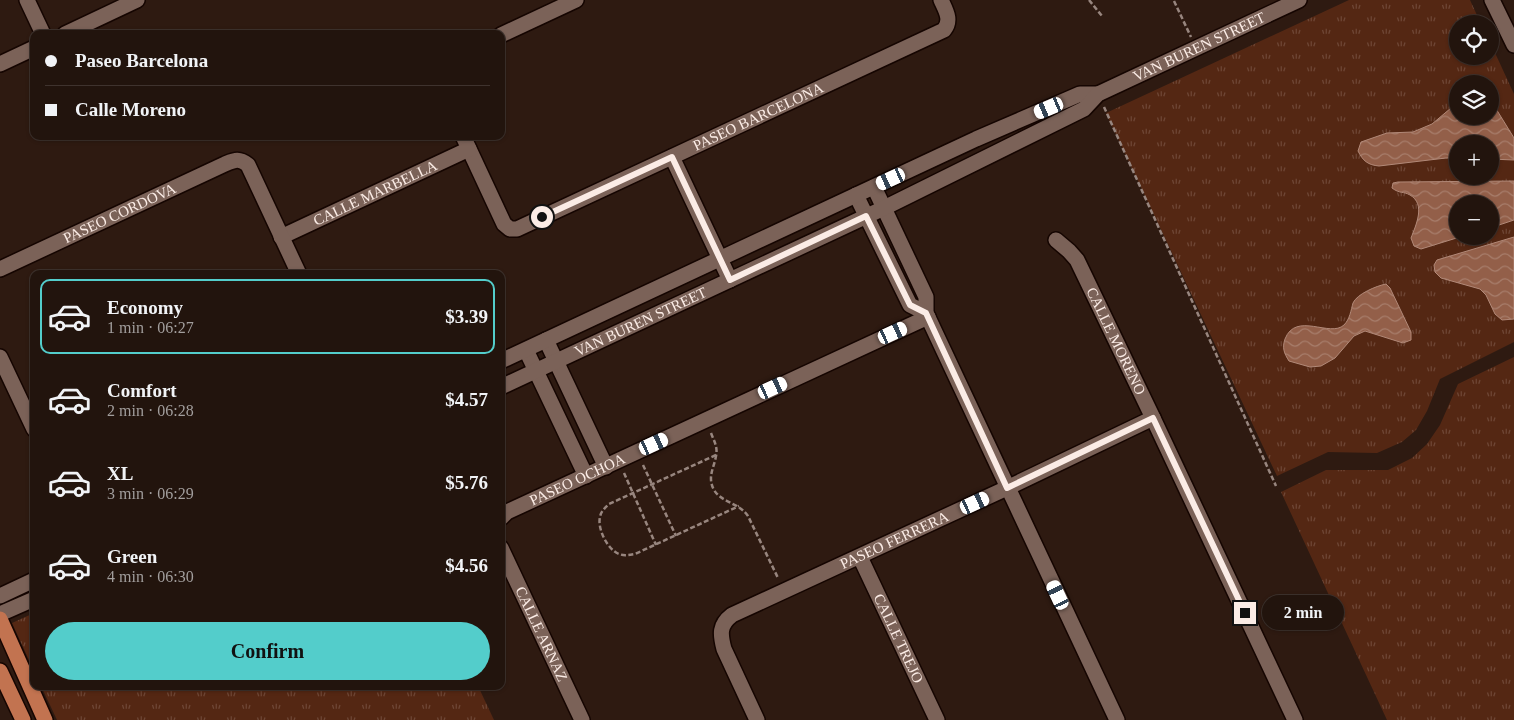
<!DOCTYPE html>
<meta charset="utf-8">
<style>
:root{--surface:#22140d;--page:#2a1d16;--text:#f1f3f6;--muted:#a29e9d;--line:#3f332e;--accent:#53cdcb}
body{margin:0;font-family:Georgia,serif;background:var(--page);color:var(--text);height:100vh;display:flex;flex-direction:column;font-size:19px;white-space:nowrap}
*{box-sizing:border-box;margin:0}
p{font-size:16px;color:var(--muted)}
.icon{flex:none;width:28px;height:28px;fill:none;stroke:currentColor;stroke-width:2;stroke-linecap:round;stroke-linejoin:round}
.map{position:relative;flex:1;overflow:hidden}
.panel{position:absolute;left:30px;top:270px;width:475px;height:420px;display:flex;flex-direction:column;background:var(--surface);border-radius:10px;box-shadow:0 1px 4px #0004,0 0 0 1px var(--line)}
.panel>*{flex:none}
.banner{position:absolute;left:30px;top:30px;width:475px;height:110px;border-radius:10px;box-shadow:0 1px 4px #0004,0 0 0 1px var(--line);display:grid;align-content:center;height:110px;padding:0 15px;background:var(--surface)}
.fabs{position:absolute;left:1449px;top:15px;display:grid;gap:10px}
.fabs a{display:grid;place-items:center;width:50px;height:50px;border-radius:50%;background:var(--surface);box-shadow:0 1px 4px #0004,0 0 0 1px var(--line);font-size:25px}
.end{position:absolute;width:22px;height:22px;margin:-11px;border:6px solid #fbece6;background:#111;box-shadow:0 0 0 2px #111}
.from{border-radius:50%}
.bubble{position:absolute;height:35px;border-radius:18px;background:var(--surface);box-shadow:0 1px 4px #0004,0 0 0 1px var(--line);font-size:16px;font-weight:800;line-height:35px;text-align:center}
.car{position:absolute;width:15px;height:30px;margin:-15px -8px;border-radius:6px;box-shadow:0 0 4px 1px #0007;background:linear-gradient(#fff 24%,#345 0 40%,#fff 0 76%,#345 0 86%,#fff 0)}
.banner b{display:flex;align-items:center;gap:18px;height:48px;font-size:19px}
.banner b+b{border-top:1px solid var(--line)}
.banner i{width:12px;height:12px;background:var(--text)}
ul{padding:9px 0 0;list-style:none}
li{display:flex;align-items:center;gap:15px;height:75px;margin:0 10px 8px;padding:0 5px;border:2px solid transparent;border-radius:10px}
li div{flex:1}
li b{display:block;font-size:19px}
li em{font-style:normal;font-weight:800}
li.selected{border-color:var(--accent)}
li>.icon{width:45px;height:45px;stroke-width:1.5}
.action{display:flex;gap:10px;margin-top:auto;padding:10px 15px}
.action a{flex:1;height:58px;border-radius:30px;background:var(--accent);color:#111;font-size:20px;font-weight:800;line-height:58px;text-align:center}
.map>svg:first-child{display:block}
.grass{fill:url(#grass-tufts);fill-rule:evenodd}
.water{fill:url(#water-waves);stroke:#b28978}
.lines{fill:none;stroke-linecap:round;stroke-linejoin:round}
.minor-casing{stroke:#150501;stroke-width:18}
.major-casing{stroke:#150501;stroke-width:18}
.path{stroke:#98867f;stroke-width:2.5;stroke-dasharray:5 2.5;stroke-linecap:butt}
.minor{stroke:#7b6258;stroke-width:15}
.major{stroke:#c27350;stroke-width:15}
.route{stroke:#fbece6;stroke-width:6}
.labels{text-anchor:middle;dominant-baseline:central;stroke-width:5;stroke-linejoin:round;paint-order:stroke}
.street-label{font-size:15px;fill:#fbece6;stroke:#100705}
</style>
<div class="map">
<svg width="1514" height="720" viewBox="0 0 1514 720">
<defs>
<pattern id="grass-tufts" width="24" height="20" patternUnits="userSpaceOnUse" patternTransform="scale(1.25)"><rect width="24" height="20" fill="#542713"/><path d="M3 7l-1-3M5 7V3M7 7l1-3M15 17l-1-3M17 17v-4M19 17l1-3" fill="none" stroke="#6e4635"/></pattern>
<pattern id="water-waves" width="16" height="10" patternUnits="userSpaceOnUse" patternTransform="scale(1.25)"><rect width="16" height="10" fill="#935f49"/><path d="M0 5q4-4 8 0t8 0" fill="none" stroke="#a87e6c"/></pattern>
</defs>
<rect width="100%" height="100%" fill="#2e1a11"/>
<!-- grass -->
<g class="grass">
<path d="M1349 0H1470L1481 24H1458V56H1490V42L1514 94V342L1440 379 1427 411 1416 430 1402 442 1377 453 1328 452 1277 476 1106 113ZM1458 84H1490V116H1458ZM1458 144H1490V176H1458ZM1458 204H1490V236H1458Z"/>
<polygon points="1514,357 1514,720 1387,720 1281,492 1326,470 1388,470 1412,458 1427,444 1440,425 1458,384"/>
<polygon points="34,613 34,671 12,623"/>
<polygon points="41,686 478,686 494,720 57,720"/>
</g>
<!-- water -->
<g class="water">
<path d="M1490 99 1514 138V160L1490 159V144H1458L1457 158H1446L1379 166C1368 165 1363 161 1358 151L1361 142 1387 133 1413 132 1432 124 1451 108 1457 105 1458 116H1490Z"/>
<path d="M1514 181V220L1490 228V204H1458V236H1463L1421 249 1414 246 1411 238C1416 225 1426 204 1410 195 1403 191 1400 194 1392 188L1393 183 1398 182Z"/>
<polygon points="1514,237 1514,319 1502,320 1495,314 1486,295 1480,289 1441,278 1435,272 1434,265 1437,260"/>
<path d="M1386 284 1390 288 1411 332V340L1403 343 1365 331 1354 336 1335 358 1321 366 1310 367 1289 361C1284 353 1282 348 1285 339 1296 311 1330 338 1344 325 1350 319 1351 310 1353 303 1357 294 1376 286 1386 284Z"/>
</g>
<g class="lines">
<defs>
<g id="minor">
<polyline points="27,0 43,34"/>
<polyline points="1492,0 1514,45"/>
<polyline points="65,34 137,0"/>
<polyline points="501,35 576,0"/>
<polyline points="0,64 34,48"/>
<path id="s1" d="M463 136 504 224 510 229H517L944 30C952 20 946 11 941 0"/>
<polyline points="672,157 730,280"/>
<polyline points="874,187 926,297 926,313 1117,720"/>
<polyline points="856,195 910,305 926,313"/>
<path id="s2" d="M281 237 469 149"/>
<path id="s3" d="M1056 240 1069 251 1077 260 1153 418 1295 720"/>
<path id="s4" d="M0 269 225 164C235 160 239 158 248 165L299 274"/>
<polyline points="546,340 606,467"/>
<polyline points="526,350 586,476"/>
<polyline points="0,357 34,429"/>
<polyline points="501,361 976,139 1080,94 1098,94"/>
<path id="s5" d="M501 387 884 208 1084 109 1098 94 1299 0"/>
<path id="s6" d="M501 518 507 512 928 317"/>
<path id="s7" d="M501 548 582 720"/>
<path id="s8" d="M860 557 937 720"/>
<polyline points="0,596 34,580"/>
<polyline points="0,614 34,599"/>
<path id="s9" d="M757 720 724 649C720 634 719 625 732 615L1007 488 1153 418"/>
</g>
<g id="major">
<polyline points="0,619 45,720"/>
<polyline points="0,671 23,720"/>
</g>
</defs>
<!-- minor casing -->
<use href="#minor" class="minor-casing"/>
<!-- major casing -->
<use href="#major" class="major-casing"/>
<!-- path -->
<g class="path">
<polyline points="1089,0 1102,16"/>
<polyline points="1174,1 1191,37"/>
<polyline points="1104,107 1276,486"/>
<path d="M711 433C714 441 718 447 716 456 714 468 707 477 714 490 722 503 738 502 748 516L778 578"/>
<path d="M716 455 609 504C605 508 601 511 600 517 597 529 608 550 619 554 624 556 629 555 635 554L739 506"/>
<polyline points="643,465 676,536"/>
<polyline points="624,473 656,545"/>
</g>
<!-- minor -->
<use href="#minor" class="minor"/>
<!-- major -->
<use href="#major" class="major"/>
</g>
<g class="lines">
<!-- route -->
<polyline class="route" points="542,217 672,157 730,280 866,216 910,305 926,313 1007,488 1153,418 1245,613"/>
</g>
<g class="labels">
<!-- street labels -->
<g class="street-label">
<text stroke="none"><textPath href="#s5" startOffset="778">VAN BUREN STREET</textPath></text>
<text stroke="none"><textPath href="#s1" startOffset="378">PASEO BARCELONA</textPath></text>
<text stroke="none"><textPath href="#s2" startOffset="104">CALLE MARBELLA</textPath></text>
<text stroke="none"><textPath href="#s4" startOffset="132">PASEO CORDOVA</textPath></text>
<text stroke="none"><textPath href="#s5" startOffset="154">VAN BUREN STREET</textPath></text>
<text stroke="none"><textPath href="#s3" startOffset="119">CALLE MORENO</textPath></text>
<text stroke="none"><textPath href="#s6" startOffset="86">PASEO OCHOA</textPath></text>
<text stroke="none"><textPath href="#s9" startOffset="295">PASEO FERRERA</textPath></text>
<text stroke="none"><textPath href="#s7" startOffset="95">CALLE ARNAZ</textPath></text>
<text stroke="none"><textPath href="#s8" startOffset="90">CALLE TREJO</textPath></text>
</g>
</g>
</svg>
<div class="fabs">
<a><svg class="icon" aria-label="locate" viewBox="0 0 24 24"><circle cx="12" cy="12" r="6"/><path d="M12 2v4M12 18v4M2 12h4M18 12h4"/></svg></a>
<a><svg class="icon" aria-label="layers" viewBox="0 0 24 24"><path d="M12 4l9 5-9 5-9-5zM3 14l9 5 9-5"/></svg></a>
<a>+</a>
<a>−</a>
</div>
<i class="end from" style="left:542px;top:217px"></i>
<i class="end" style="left:1245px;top:613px"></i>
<div class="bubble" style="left:1262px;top:595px;width:82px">2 min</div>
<i class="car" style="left:1049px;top:108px;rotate:247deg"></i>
<i class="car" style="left:891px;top:179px;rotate:245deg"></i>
<i class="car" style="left:893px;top:333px;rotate:65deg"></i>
<i class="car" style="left:773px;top:388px;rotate:65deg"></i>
<i class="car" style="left:654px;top:444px;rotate:65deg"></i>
<i class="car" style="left:975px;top:503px;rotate:65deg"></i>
<i class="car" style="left:1058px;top:595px;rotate:335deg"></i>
<div class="banner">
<b><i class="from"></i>Paseo Barcelona</b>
<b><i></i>Calle Moreno</b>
</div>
<section class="panel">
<ul>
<li class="selected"><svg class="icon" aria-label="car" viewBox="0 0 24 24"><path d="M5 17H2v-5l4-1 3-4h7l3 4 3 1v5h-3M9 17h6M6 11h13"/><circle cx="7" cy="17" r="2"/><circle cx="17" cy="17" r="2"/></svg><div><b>Economy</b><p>1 min · 06:27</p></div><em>$3.39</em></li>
<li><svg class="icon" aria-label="car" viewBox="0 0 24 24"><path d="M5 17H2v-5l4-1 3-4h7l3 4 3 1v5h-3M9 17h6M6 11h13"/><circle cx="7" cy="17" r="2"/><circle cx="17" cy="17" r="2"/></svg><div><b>Comfort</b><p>2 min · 06:28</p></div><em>$4.57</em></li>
<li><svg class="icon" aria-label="car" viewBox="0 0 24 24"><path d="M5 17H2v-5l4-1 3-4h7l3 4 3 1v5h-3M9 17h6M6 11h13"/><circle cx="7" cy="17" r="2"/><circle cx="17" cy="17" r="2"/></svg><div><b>XL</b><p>3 min · 06:29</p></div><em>$5.76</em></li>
<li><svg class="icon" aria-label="car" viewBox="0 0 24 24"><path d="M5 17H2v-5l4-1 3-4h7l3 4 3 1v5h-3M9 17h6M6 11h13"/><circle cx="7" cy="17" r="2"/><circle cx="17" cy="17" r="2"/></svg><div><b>Green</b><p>4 min · 06:30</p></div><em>$4.56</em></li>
</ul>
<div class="action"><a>Confirm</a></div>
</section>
</div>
